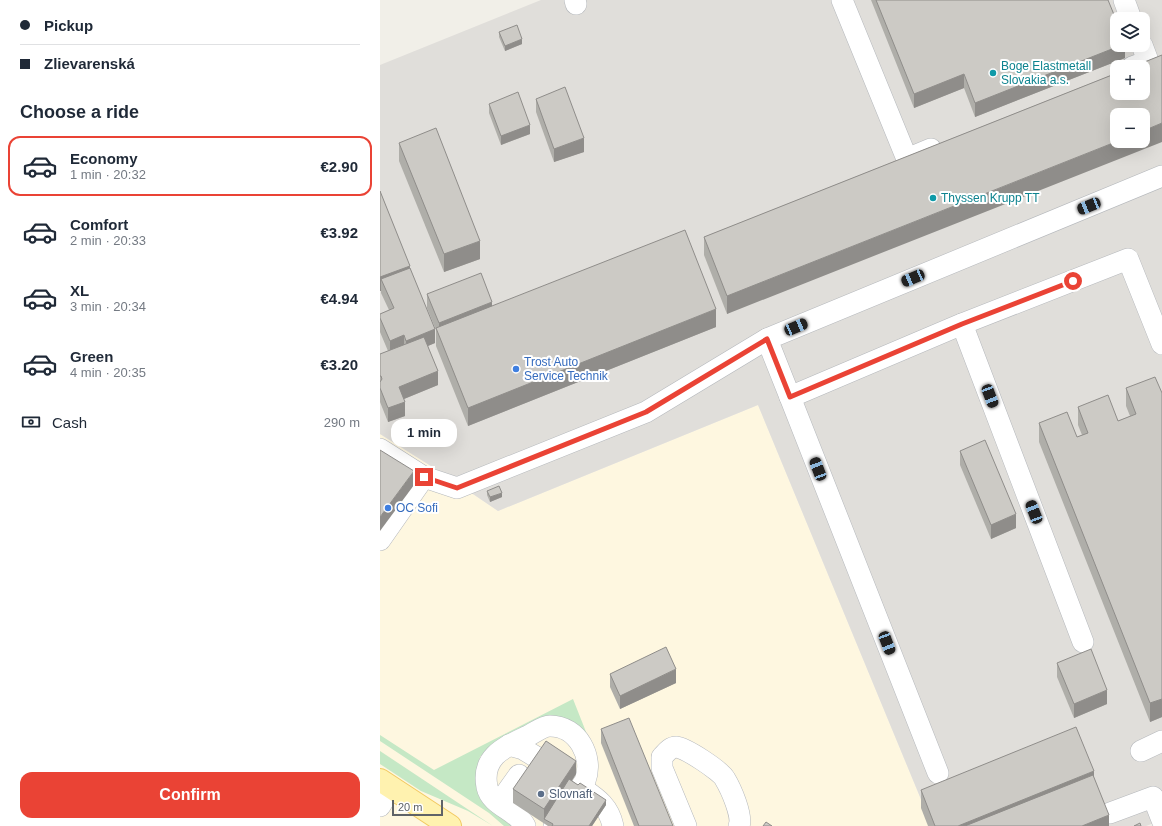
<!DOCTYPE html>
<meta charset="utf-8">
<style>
:root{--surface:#fff;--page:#f2f2f3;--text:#1f2937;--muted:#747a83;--line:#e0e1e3;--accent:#ea4335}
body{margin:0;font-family:Helvetica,sans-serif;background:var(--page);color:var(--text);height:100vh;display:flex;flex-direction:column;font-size:15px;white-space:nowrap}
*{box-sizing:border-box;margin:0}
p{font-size:13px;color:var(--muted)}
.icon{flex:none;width:22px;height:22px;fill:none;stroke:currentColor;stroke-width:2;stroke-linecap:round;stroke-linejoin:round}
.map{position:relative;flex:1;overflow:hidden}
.drawer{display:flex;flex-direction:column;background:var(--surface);width:380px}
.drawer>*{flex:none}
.banner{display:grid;align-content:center;height:88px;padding:0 20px;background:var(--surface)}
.tools{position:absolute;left:730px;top:12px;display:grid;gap:8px}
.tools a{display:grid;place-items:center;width:40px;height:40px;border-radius:8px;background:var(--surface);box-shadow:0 4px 16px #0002;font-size:20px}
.scale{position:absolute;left:12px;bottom:10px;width:51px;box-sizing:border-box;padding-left:4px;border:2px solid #5f6368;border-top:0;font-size:11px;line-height:14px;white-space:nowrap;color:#5f6368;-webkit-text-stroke:3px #fff;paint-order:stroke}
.end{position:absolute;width:18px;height:18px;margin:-9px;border:5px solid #ea4335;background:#fff;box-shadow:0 0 0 2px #fff}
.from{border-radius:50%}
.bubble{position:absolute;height:28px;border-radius:12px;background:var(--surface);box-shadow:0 4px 16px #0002;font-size:13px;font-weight:700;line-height:28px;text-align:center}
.car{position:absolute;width:12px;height:24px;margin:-12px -6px;border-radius:5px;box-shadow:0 0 3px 1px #0007;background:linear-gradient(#222 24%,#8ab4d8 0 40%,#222 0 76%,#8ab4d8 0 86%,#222 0)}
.banner b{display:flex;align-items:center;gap:14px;height:38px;font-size:15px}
.banner b+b{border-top:1px solid var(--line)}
.banner i{width:10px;height:10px;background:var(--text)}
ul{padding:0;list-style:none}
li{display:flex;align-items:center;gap:12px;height:60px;margin:0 8px 6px;padding:0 12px;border:2px solid transparent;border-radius:12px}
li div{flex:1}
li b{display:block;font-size:15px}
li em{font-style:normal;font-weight:700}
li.active{border-color:var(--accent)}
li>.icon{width:36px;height:36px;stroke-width:1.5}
h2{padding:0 20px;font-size:18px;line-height:48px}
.pay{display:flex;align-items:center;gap:10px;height:44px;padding:0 20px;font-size:15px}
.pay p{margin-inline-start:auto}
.button{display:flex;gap:8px;margin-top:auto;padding:8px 20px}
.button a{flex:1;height:46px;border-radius:12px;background:var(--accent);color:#fff;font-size:16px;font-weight:700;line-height:46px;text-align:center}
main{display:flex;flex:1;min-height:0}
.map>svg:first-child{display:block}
.commercial{fill:#fef7e0}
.industrial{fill:#e0deda;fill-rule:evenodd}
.green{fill:#c5e8c5}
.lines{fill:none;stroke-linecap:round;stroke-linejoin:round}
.minor-casing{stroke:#b5b8bc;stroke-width:22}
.major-casing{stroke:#f2c960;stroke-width:24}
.minor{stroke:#fff;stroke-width:21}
.major{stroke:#fff2af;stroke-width:22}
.wall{fill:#afaea9}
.shaded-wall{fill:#8f8d8a}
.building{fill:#cccac5;stroke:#8f8d8a}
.route{stroke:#ea4335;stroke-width:5}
.culture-dot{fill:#0f9aa8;stroke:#fff;stroke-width:1.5}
.shop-dot{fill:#3f7fe0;stroke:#fff;stroke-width:1.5}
.service-dot{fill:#5c6f8a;stroke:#fff;stroke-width:1.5}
.labels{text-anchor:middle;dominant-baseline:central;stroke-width:4;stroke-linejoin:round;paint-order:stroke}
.culture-label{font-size:12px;fill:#0d838f;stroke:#fff;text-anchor:start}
.shop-label{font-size:12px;fill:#366cbe;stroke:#fff;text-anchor:start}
.service-label{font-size:12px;fill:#4e5e75;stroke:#fff;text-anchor:start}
</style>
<main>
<section class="drawer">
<div class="banner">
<b><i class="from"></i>Pickup</b>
<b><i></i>Zlievarenská</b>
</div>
<h2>Choose a ride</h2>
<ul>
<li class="active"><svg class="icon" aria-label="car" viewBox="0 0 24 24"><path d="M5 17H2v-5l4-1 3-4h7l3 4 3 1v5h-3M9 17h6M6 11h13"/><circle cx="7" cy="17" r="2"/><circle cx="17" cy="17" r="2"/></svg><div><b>Economy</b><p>1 min · 20:32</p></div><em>€2.90</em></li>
<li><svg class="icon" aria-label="car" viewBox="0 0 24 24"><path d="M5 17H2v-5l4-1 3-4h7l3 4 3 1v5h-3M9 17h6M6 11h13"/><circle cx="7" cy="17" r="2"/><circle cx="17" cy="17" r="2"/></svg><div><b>Comfort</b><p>2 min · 20:33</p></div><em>€3.92</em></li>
<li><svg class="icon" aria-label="car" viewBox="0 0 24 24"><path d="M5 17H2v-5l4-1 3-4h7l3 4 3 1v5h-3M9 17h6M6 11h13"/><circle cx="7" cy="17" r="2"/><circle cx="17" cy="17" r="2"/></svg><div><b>XL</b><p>3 min · 20:34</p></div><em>€4.94</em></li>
<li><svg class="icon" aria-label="car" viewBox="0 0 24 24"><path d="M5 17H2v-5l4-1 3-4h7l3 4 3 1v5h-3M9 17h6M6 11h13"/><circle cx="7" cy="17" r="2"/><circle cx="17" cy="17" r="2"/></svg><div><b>Green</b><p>4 min · 20:35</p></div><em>€3.20</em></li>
</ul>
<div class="pay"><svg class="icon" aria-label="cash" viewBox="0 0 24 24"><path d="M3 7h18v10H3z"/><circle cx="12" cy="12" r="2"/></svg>Cash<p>290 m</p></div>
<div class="button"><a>Confirm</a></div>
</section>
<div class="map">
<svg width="782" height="826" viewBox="0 0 782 826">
<rect width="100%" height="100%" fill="#f1efe8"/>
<!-- commercial -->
<polygon class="commercial" points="378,405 552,826 0,826 0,434 62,473 118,511"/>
<!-- industrial -->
<path class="industrial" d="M161 0H782V826L774 823 766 826H552L378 405 118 511 62 473 0 434V65ZM737 19H763V45H737ZM737 67H763V93H737ZM737 115H763V141H737Z"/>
<!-- green -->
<g class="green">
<polygon points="193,699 210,742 196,726 109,747 100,757 96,776 135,826 124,826 109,813 0,741 0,735 54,770"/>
<polygon points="0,751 113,826 88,811 41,791 0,764"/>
</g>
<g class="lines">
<defs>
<g id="minor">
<polyline points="195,0 196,4"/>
<polyline points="462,0 527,159 551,149"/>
<polyline points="744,0 751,19"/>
<polyline points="752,67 768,61 762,45"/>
<polyline points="782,176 387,339 410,397 582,324 748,259 782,344"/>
<polyline points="582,324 703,642"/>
<polyline points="410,397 558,773"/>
<polyline points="0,449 44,477 77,488 266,412 387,339"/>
<polyline points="0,540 44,477"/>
<polyline points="129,745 143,749 161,760"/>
<polyline points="761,751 782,741"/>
<path d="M203 789C218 799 229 807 233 826"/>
<polyline points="119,803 139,775"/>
<polyline points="0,806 11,788"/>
<polyline points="730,813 773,797 782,820"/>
<path d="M145 826C137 810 111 806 107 787 101 756 125 747 148 736 154 733 163 726 170 726 198 726 214 757 205 781L174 826"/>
<path d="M306 826 282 768V757C286 753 290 747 296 747 306 748 341 771 345 779 351 789 363 816 359 826"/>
</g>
<polyline id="major" points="0,780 70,826"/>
</defs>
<!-- minor casing -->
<use href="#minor" class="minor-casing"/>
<!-- major casing -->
<use href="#major" class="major-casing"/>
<!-- minor -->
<use href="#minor" class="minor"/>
<!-- major -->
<use href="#major" class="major"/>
</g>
<!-- wall -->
<g class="wall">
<polygon points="491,0 728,0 745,45 745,58 595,117 584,88 534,108"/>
<polygon points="119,32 142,44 125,51 119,37"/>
<polygon points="782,55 347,314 324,255 324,237"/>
<polygon points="156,99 204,152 174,162 156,112"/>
<polygon points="109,104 150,134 121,145 109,113"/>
<polygon points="19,143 100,259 64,272 19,161"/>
<polygon points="0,191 30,268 55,343 48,346 58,385 24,399 25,416 8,422 0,402 0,354 8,351 0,332 0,314 9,310 1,293 1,291 0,291"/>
<polygon points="47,294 112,306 336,327 88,426 56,346 56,330 47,308"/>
<polygon points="746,388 782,393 782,717 770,722 659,442 659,423 697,437 702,435 698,425 698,407 738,421 750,416 746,406"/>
<polygon points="580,451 636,528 611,539 580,465"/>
<polygon points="107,491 122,497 110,502 107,495"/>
<polygon points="677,663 727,704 694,718 677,677"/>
<polygon points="230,674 296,683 240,709 230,687"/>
<polygon points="221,729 293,826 254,826 221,743"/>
<polygon points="196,774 192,781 226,805 212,826 168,826 133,803 133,789"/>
<polygon points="714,778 729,826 548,826 541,808 541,790"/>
</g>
<!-- shaded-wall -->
<g class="shaded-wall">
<polygon points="142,39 142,44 125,51 125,46"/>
<polygon points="742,45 745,45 745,58 595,117 595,103"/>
<polygon points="584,74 584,88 534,108 534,94"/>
<polygon points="782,123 782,142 347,314 347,296 738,141 763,141 763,131"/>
<polygon points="150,125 150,134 121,145 121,136"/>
<polygon points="204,138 204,152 174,162 174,149"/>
<polygon points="100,241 100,259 64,272 64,254"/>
<polygon points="30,266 30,280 1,279 1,291 0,291 0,277"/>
<polygon points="112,302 112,316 59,335 59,323"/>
<polygon points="336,309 336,327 88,426 88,408"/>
<polygon points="55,329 55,343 26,355 26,341"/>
<polygon points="24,335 24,349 10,355 10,341"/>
<polygon points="58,371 58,385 19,401 19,387"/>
<polygon points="25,402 25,416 8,422 8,408"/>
<polygon points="34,471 34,485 0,531 0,517"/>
<polygon points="122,493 122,497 110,502 110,497"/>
<polygon points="636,514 636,528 611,539 611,525"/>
<polygon points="296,669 296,683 240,709 240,696"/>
<polygon points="727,690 727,704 694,718 694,704"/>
<polygon points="782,699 782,717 770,722 770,703"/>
<polygon points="196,761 196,774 166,820 164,819 164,823 164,809"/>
<polygon points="714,771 714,789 622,826 578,826"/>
<polygon points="226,800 226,805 212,826 209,826"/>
<polygon points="729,815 729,826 702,826"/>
</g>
<!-- building -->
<g class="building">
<polygon points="496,0 728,0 737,22 737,45 742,45 595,103 584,74 534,94"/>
<polygon points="137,25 142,39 125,46 119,32"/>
<polygon points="782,55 782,123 763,131 763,115 737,115 737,141 738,141 347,296 324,237 737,73 737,93 763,93 763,67 752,67"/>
<polygon points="185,87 204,138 174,149 156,99"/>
<polygon points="138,92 150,125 121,136 109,104"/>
<polygon points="56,128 100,241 64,254 19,143"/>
<polygon points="0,191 30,266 0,277"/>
<polygon points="305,230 336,309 88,408 56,328"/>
<polygon points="30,268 55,329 26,341 24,335 10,341 0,318 0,314 14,308 1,279"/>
<polygon points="101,273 112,302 59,323 47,294"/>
<polygon points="44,337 58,371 19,387 25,402 8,408 0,388 0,382 2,379 1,376 0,376 0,354"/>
<polygon points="775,377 782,393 782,699 770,703 659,423 687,412 697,437 708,433 698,407 728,395 738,421 756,414 746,388"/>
<polygon points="605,440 636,514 611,525 580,451"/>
<polygon points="0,450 34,471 0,517"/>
<polygon points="119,486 122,493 110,497 107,491"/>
<polygon points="286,647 296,669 240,696 230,674"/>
<polygon points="711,649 727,690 694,704 677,663"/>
<polygon points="249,718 293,826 259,826 221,729"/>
<polygon points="696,727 714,771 578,826 555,826 541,790"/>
<polygon points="166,741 196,761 164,809 133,789"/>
<polygon points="713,775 729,815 702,826 585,826"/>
<polygon points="189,779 198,785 200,783 226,800 209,826 172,826 173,824 164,819"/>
<polygon points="386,822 392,826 383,826"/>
<polygon points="760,823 761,826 754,826"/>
</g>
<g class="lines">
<!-- route -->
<polyline class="route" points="44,477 77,488 266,412 387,339 410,397 582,324 693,281"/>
</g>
<!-- markers -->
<g class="culture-dot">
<circle cx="613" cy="73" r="4"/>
<circle cx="553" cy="198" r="4"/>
</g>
<g class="shop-dot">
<circle cx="136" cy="369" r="4"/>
<circle cx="8" cy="508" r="4"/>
</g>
<circle class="service-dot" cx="161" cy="794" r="4"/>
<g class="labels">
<!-- culture labels -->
<g class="culture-label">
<text x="621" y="66">Boge Elastmetall<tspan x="621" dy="14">Slovakia a.s.</tspan></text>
<text x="561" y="198">Thyssen Krupp TT</text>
</g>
<!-- shop labels -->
<g class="shop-label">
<text x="144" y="362">Trost Auto<tspan x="144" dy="14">Service Technik</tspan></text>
<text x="16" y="508">OC Sofi</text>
</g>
<!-- service labels -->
<g class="service-label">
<text x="169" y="794">Slovnaft</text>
</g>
</g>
</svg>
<div class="tools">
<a><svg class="icon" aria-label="layers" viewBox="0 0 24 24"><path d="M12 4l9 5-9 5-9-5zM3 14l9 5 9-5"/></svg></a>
<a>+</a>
<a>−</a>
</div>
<div class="scale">20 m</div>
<i class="end from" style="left:693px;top:281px"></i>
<i class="end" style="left:44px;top:477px"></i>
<div class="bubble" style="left:11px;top:419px;width:66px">1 min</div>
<i class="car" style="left:709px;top:206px;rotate:248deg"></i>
<i class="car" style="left:533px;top:278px;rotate:247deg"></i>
<i class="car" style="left:416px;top:327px;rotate:67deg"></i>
<i class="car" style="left:610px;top:396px;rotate:159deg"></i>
<i class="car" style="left:438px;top:469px;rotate:339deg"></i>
<i class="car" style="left:654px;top:512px;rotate:339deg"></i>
<i class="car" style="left:507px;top:643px;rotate:159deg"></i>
</div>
</main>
